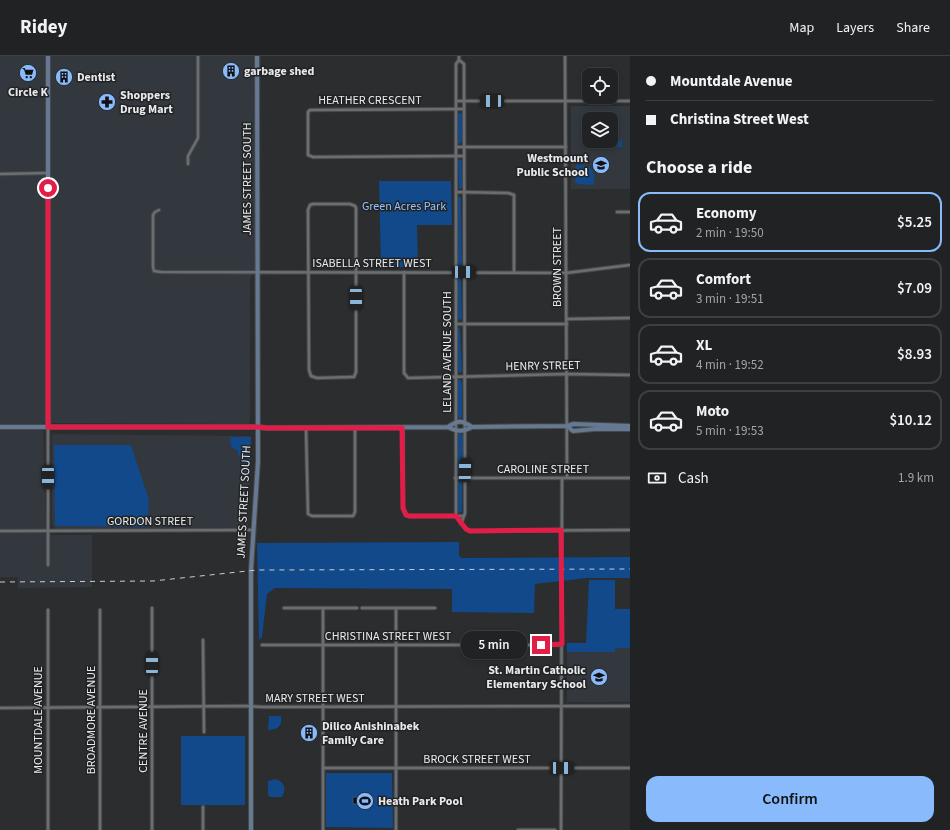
<!DOCTYPE html>
<meta charset="utf-8">
<style>
:root{--surface:#202223;--page:#282a2b;--text:#f1f3f6;--muted:#a2a4a6;--line:#3d3f41;--accent:#88bafc}
body{margin:0;font-family:"Source Sans 3",sans-serif;background:var(--page);color:var(--text);height:100vh;display:flex;flex-direction:column;font-size:15px;white-space:nowrap}
*{box-sizing:border-box;margin:0}
p{font-size:13px;color:var(--muted)}
.icon{flex:none;width:22px;height:22px;fill:none;stroke:currentColor;stroke-width:2;stroke-linecap:round;stroke-linejoin:round}
.map{position:relative;flex:1;overflow:hidden}
.side{display:flex;flex-direction:column;background:var(--surface);width:320px}
.side>*{flex:none}
.guide{display:grid;align-content:center;height:88px;padding:0 16px;background:var(--surface)}
.fabs{position:absolute;left:582px;top:12px;display:grid;gap:8px}
.fabs a{display:grid;place-items:center;width:36px;height:36px;border-radius:8px;background:var(--surface);box-shadow:0 2px 6px #0003,0 0 0 1px var(--line);font-size:20px}
.end{position:absolute;width:18px;height:18px;margin:-9px;border:5px solid #e11d48;background:#fff;box-shadow:0 0 0 2px #fff}
.from{border-radius:50%}
.bubble{position:absolute;height:28px;border-radius:12px;background:var(--surface);box-shadow:0 2px 6px #0003,0 0 0 1px var(--line);font-size:13px;font-weight:600;line-height:28px;text-align:center}
.car{position:absolute;width:12px;height:24px;margin:-12px -6px;border-radius:5px;box-shadow:0 0 3px 1px #0007;background:linear-gradient(#222 24%,#8ab4d8 0 40%,#222 0 76%,#8ab4d8 0 86%,#222 0)}
.guide b{display:flex;align-items:center;gap:14px;height:38px;font-size:15px}
.guide b+b{border-top:1px solid var(--line)}
.guide i{width:10px;height:10px;background:var(--text)}
ul{padding:0;list-style:none}
li{display:flex;align-items:center;gap:12px;height:60px;margin:0 8px 6px;padding:0 8px;border:2px solid var(--line);border-radius:12px}
li div{flex:1}
li b{display:block;font-size:15px}
li em{font-style:normal;font-weight:600}
li.selected{border-color:var(--accent)}
li>.icon{width:36px;height:36px;stroke-width:1.5}
h2{padding:0 16px;font-size:18px;line-height:48px}
.pay{display:flex;align-items:center;gap:10px;height:44px;padding:0 16px;font-size:15px}
.pay p{margin-inline-start:auto}
.cta{display:flex;gap:8px;margin-top:auto;padding:8px 16px}
.cta a{flex:1;height:46px;border-radius:12px;background:var(--accent);color:#111;font-size:16px;font-weight:600;line-height:46px;text-align:center}
header{display:flex;align-items:center;gap:24px;box-sizing:border-box;height:56px;padding:0 20px;background:var(--surface);border-bottom:1px solid var(--line)}
header strong{font-size:19px}
nav{display:flex;gap:22px;margin-inline-start:auto;font-size:14px}
main{display:flex;flex:1;min-height:0}
.map>svg:first-child{display:block}
.built{fill:#33383f;fill-rule:evenodd}
.green{fill:#11498a}
.water{fill:#031228;stroke:#485363}
.lines{fill:none;stroke-linecap:round;stroke-linejoin:round}
.street-casing{stroke:#46484a;stroke-width:4.5}
.secondary-casing{stroke:#46484a;stroke-width:6}
.street{stroke:#6b6e70;stroke-width:2.5}
.secondary{stroke:#657992;stroke-width:4}
.rail{stroke:#cecfd1;stroke-width:1;stroke-dasharray:5 5;stroke-linecap:butt}
.route{stroke:#e11d48;stroke-width:5}
.labels{text-anchor:middle;dominant-baseline:central;stroke-width:3;stroke-linejoin:round;paint-order:stroke}
.poi-label{font-size:12px;font-weight:bold;fill:#e9eaec;stroke:#212325;text-anchor:start}
.street-label{font-size:12px;fill:#e9eaec;stroke:#212325}
.park-label{font-size:12px;fill:#96c2fc;stroke:#212325}
</style>
<header>
<strong>Ridey</strong>
<nav><a>Map</a><a>Layers</a><a>Share</a></nav>
</header>
<main>
<div class="map">
<svg width="630" height="774" viewBox="0 0 630 774">
<rect width="100%" height="100%" fill="#2b2d2f"/>
<!-- built -->
<g class="built">
<polygon points="0,0 261,0 258,211 250,222 250,365 249,368 245,368 43,367 46,480 50,480 50,479 92,479 92,531 18,532 18,521 0,521"/>
<path d="M571 50H630V133H571ZM589 63H611V85H589Z"/>
<polygon points="53,378 250,380 250,424 248,472 244,473 55,473 52,468 52,380"/>
<polygon points="615,592 630,592 630,646 567,646 567,596 615,596"/>
</g>
<!-- green -->
<g class="green">
<polygon points="460,56 462,58 462,85 460,88 458,87 458,59"/>
<rect x="613" y="84" width="9" height="7"/>
<polygon points="460,103 462,105 462,132 459,133 458,107 458,104"/>
<polygon points="576,109 585,109 592,113 594,119 594,129 578,128 575,126"/>
<polygon points="379,125 451,125 452,169 417,169 418,211 381,211"/>
<polygon points="460,140 461,142 462,210 460,212 457,211 458,142"/>
<polygon points="460,220 461,222 462,262 460,265 458,262 458,222"/>
<polygon points="460,272 462,315 461,316 459,317 458,315 458,273"/>
<polygon points="458,324 461,324 462,327 462,361 460,363 458,361"/>
<polygon points="460,377 463,380 463,416 460,419 457,416 457,379"/>
<polygon points="230,381 251,381 250,417 239,416 242,409 237,394 231,391"/>
<polygon points="54,389 131,389 149,444 147,471 55,470"/>
<polygon points="460,425 462,427 462,455 460,457 457,455 457,428"/>
<polygon points="459,486 459,499 461,502 630,501 630,522 587,522 535,528 534,557 452,556 452,533 275,532 267,538 262,581 259,584 257,487"/>
<polygon points="589,524 615,524 615,553 630,553 630,592 615,592 615,596 567,596 567,587 586,587"/>
<path d="M269 660H281C283 670 277 674 268 674Z"/>
<rect x="181" y="680" width="64" height="69"/>
<polygon points="326,717 392,717 393,772 326,771"/>
<path d="M275 723C284 725 287 732 282 741H271L268 740V725Z"/>
</g>
<!-- water -->
<rect class="water" x="353" y="741" width="19" height="7"/>
<g class="lines">
<defs>
<g id="street">
<polyline points="459,0 459,4 456,8 456,460 466,473 470,475 630,474"/>
<polyline points="565,0 567,422"/>
<polyline points="459,4 464,8 465,457 461,468"/>
<polyline points="456,45 630,45"/>
<polyline points="464,53 310,54 308,56 308,99 313,101 464,100"/>
<polyline points="456,91 566,91"/>
<polyline points="188,108 188,100 198,82 198,0"/>
<polyline points="0,118 48,117"/>
<polyline points="456,136 508,137 514,139 514,216"/>
<polygon points="313,148 350,148 355,150 356,152 356,316 354,321 351,321 317,322 311,320 309,314 308,154 310,149"/>
<polyline points="159,154 155,156 153,159 153,211 154,215 161,216 566,217 630,209"/>
<polyline points="617,156 630,156"/>
<polyline points="404,216 404,317 408,322 567,318 630,319"/>
<polyline points="567,263 630,262"/>
<polyline points="456,268 567,268"/>
<polyline points="48,371 48,509"/>
<polyline points="306,372 308,458 312,460 353,460 355,456 355,372"/>
<polyline points="403,372 403,453 406,459 409,460 464,460"/>
<polyline points="455,422 630,422"/>
<polyline points="0,475 253,474"/>
<polyline points="284,552 357,552"/>
<polyline points="362,552 435,552"/>
<polyline points="48,554 48,774"/>
<polyline points="100,554 100,774"/>
<polyline points="203,584 204,676"/>
<polyline points="262,589 561,589"/>
<polyline points="0,652 245,650 263,651 630,650"/>
<polyline points="323,712 630,712"/>
<polyline points="203,751 203,774"/>
<polyline points="152,774 152,552"/>
<polyline points="323,774 323,552"/>
<polyline points="396,774 396,552"/>
<polyline points="518,774 555,774"/>
<polyline points="561,774 562,422"/>
</g>
<g id="secondary">
<polyline points="567,370 573,375 595,373 630,373"/>
<path d="M0 371H258L266 372 448 371C457 376 463 376 472 371 462 364 458 364 448 371"/>
<polyline points="48,371 48,0"/>
<polyline points="472,371 567,370 573,368 630,370"/>
<polyline points="251,774 251,514 258,405 257,0"/>
</g>
</defs>
<!-- street casing -->
<use href="#street" class="street-casing"/>
<!-- secondary casing -->
<use href="#secondary" class="secondary-casing"/>
<!-- street -->
<use href="#street" class="street"/>
<!-- secondary -->
<use href="#secondary" class="secondary"/>
<!-- rail -->
<polyline class="rail" points="0,526 153,525 257,514 630,513"/>
</g>
<g class="lines">
<!-- route -->
<polyline class="route" points="48,132 48,371 258,371 266,372 402,372 403,452 406,459 409,460 456,460 466,473 470,475 561,474 562,588 541,589"/>
</g>
<!-- icons -->
<defs>
<symbol id="building-disc" viewBox="-11 -11 22 22"><circle r="9.5" fill="#88bafc" stroke="#212325"/><path d="M-4-6H4V6H1V3H-1V6H-4ZM-2.5-4.3h1.7v1.8h-1.7ZM.8-4.3h1.7v1.8H.8ZM-2.5-1h1.7V.8h-1.7ZM.8-1h1.7V.8H.8Z" fill="#111"/></symbol>
<symbol id="supermarket-disc" viewBox="-11 -11 22 22"><circle r="9.5" fill="#88bafc" stroke="#212325"/><path d="M-6-5.5h2.5l.6 2H6L4.5 2H-2.5L-4.4-4H-6ZM-1.5 3.2a1.3 1.3 0 1 0 .1 0ZM3 3.2a1.3 1.3 0 1 0 .1 0Z" fill="#111"/></symbol>
<symbol id="pharmacy-disc" viewBox="-11 -11 22 22"><circle r="9.5" fill="#88bafc" stroke="#212325"/><path d="M-2-6h4v4h4v4h-4v4h-4v-4h-4v-4h4Z" fill="#111"/></symbol>
<symbol id="school-disc" viewBox="-11 -11 22 22"><circle r="9.5" fill="#88bafc" stroke="#212325"/><path d="M0-5L7-2L0 1L-7-2ZM-4 1L0 2.5L4 1V4Q0 6-4 4Z" fill="#111"/></symbol>
<symbol id="stadium-disc" viewBox="-11 -11 22 22"><circle r="9.5" fill="#88bafc" stroke="#212325"/><path d="M0-5a6.5 5 0 1 0 0 10a6.5 5 0 1 0 0-10ZM-3.5-1.8h7v3.6h-7Z" fill="#111"/></symbol>
</defs>
<g fill-rule="evenodd">
<use href="#building-disc" x="221" y="5" width="20" height="20"/>
<use href="#supermarket-disc" x="18" y="7" width="20" height="20"/>
<use href="#building-disc" x="54" y="11" width="20" height="20"/>
<use href="#pharmacy-disc" x="97" y="36" width="20" height="20"/>
<use href="#school-disc" x="591" y="99" width="20" height="20"/>
<use href="#school-disc" x="589" y="611" width="20" height="20"/>
<use href="#building-disc" x="299" y="667" width="20" height="20"/>
<use href="#stadium-disc" x="355" y="735" width="20" height="20"/>
</g>
<g class="labels">
<!-- poi labels -->
<g class="poi-label">
<text x="244" y="15">garbage shed</text>
<text x="77" y="21">Dentist</text>
<text x="28" y="36" text-anchor="middle">Circle K</text>
<text x="120" y="39">Shoppers<tspan x="120" dy="14">Drug Mart</tspan></text>
<text x="588" y="102" text-anchor="end">Westmount<tspan x="588" dy="14">Public School</tspan></text>
<text x="586" y="614" text-anchor="end">St. Martin Catholic<tspan x="586" dy="14">Elementary School</tspan></text>
<text x="322" y="670">Dilico Anishinabek<tspan x="322" dy="14">Family Care</tspan></text>
<text x="378" y="745">Heath Park Pool</text>
</g>
<!-- street labels -->
<g class="street-label">
<text x="370" y="44">HEATHER CRESCENT</text>
<text transform="translate(247 123) rotate(-90)">JAMES STREET SOUTH</text>
<text x="372" y="207">ISABELLA STREET WEST</text>
<text transform="translate(557 211) rotate(-90)">BROWN STREET</text>
<text transform="translate(447 296) rotate(-90)">LELAND AVENUE SOUTH</text>
<text transform="translate(543 310) rotate(-1)">HENRY STREET</text>
<text x="543" y="413">CAROLINE STREET</text>
<text transform="translate(244 446) rotate(-87)">JAMES STREET SOUTH</text>
<text x="150" y="465">GORDON STREET</text>
<text x="388" y="580">CHRISTINA STREET WEST</text>
<text x="315" y="642">MARY STREET WEST</text>
<text transform="translate(38 664) rotate(-90)">MOUNTDALE AVENUE</text>
<text transform="translate(91 664) rotate(-90)">BROADMORE AVENUE</text>
<text transform="translate(143 675) rotate(-90)">CENTRE AVENUE</text>
<text x="477" y="703">BROCK STREET WEST</text>
</g>
<!-- park labels -->
<g class="park-label">
<text x="404" y="150">Green Acres Park</text>
</g>
</g>
</svg>
<div class="fabs">
<a><svg class="icon" aria-label="locate" viewBox="0 0 24 24"><circle cx="12" cy="12" r="6"/><path d="M12 2v4M12 18v4M2 12h4M18 12h4"/></svg></a>
<a><svg class="icon" aria-label="layers" viewBox="0 0 24 24"><path d="M12 4l9 5-9 5-9-5zM3 14l9 5 9-5"/></svg></a>
</div>
<i class="end from" style="left:48px;top:132px"></i>
<i class="end" style="left:541px;top:589px"></i>
<div class="bubble" style="left:461px;top:575px;width:66px">5 min</div>
<i class="car" style="left:492px;top:45px;rotate:269deg"></i>
<i class="car" style="left:464px;top:216px;rotate:91deg"></i>
<i class="car" style="left:356px;top:242px;rotate:179deg"></i>
<i class="car" style="left:465px;top:414px;rotate:1deg"></i>
<i class="car" style="left:48px;top:421px;rotate:180deg"></i>
<i class="car" style="left:152px;top:608px;rotate:0deg"></i>
<i class="car" style="left:562px;top:712px;rotate:90deg"></i>
</div>
<section class="side">
<div class="guide">
<b><i class="from"></i>Mountdale Avenue</b>
<b><i></i>Christina Street West</b>
</div>
<h2>Choose a ride</h2>
<ul>
<li class="selected"><svg class="icon" aria-label="car" viewBox="0 0 24 24"><path d="M5 17H2v-5l4-1 3-4h7l3 4 3 1v5h-3M9 17h6M6 11h13"/><circle cx="7" cy="17" r="2"/><circle cx="17" cy="17" r="2"/></svg><div><b>Economy</b><p>2 min · 19:50</p></div><em>$5.25</em></li>
<li><svg class="icon" aria-label="car" viewBox="0 0 24 24"><path d="M5 17H2v-5l4-1 3-4h7l3 4 3 1v5h-3M9 17h6M6 11h13"/><circle cx="7" cy="17" r="2"/><circle cx="17" cy="17" r="2"/></svg><div><b>Comfort</b><p>3 min · 19:51</p></div><em>$7.09</em></li>
<li><svg class="icon" aria-label="car" viewBox="0 0 24 24"><path d="M5 17H2v-5l4-1 3-4h7l3 4 3 1v5h-3M9 17h6M6 11h13"/><circle cx="7" cy="17" r="2"/><circle cx="17" cy="17" r="2"/></svg><div><b>XL</b><p>4 min · 19:52</p></div><em>$8.93</em></li>
<li><svg class="icon" aria-label="car" viewBox="0 0 24 24"><path d="M5 17H2v-5l4-1 3-4h7l3 4 3 1v5h-3M9 17h6M6 11h13"/><circle cx="7" cy="17" r="2"/><circle cx="17" cy="17" r="2"/></svg><div><b>Moto</b><p>5 min · 19:53</p></div><em>$10.12</em></li>
</ul>
<div class="pay"><svg class="icon" aria-label="cash" viewBox="0 0 24 24"><path d="M3 7h18v10H3z"/><circle cx="12" cy="12" r="2"/></svg>Cash<p>1.9 km</p></div>
<div class="cta"><a>Confirm</a></div>
</section>
</main>
